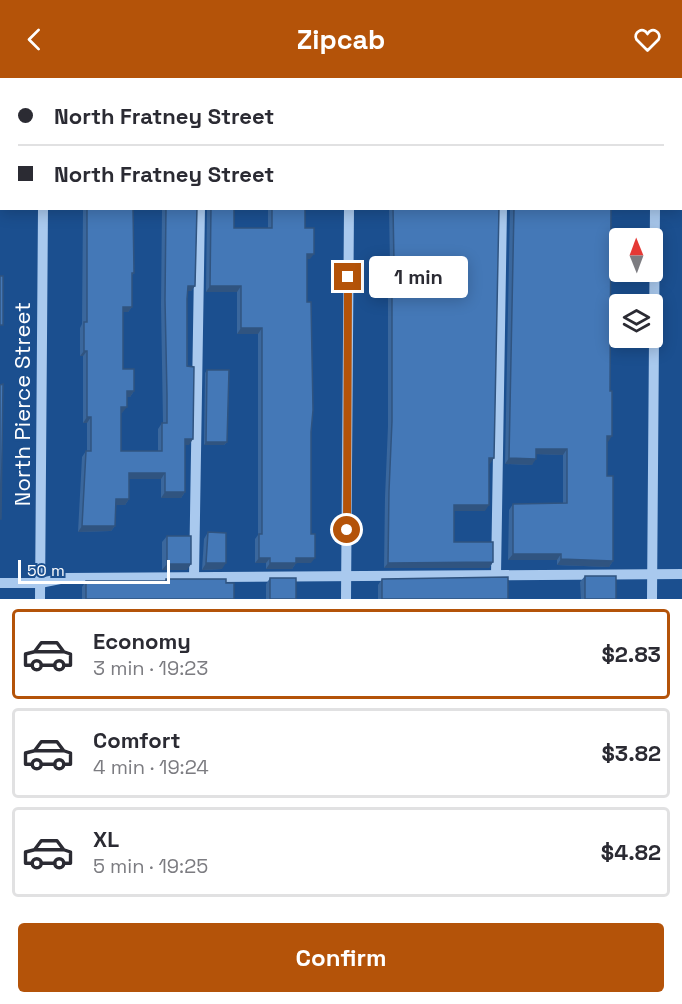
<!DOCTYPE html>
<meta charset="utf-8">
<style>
:root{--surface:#fff;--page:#f7f7f7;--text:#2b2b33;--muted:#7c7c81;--line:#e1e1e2;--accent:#b45309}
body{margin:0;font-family:"Space Grotesk",sans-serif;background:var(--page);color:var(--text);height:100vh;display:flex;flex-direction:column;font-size:22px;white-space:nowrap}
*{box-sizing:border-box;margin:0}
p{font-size:20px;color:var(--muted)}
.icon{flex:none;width:33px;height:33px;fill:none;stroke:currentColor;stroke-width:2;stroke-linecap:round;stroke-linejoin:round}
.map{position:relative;height:521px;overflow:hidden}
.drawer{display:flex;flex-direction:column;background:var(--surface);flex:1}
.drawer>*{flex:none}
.banner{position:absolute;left:0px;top:0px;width:682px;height:132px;box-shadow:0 3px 15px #0003;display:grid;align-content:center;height:132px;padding:0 18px;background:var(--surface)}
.needle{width:39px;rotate:359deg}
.buttons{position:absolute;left:609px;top:150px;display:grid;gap:12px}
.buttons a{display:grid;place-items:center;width:54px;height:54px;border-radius:6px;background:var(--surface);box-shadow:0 3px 15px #0003;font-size:30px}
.scale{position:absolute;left:18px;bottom:15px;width:152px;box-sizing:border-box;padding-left:6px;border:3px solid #fff;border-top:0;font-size:16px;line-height:21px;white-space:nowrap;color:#fff;-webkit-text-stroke:4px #1b4f8f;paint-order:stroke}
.end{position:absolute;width:27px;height:27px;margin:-14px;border:8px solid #b45309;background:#fff;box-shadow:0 0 0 3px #fff}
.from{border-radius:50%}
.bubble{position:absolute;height:42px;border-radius:6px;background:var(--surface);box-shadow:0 3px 15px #0003;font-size:20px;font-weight:800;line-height:42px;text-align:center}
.banner b{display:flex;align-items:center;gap:21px;height:57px;font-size:22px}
.banner b+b{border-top:2px solid var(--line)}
.banner i{width:15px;height:15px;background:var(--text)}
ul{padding:10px 0 0;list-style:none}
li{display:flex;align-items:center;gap:18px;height:90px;margin:0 12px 9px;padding:0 6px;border:3px solid var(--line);border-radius:6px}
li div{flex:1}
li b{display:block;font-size:22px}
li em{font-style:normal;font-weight:800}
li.on{border-color:var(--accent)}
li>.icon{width:54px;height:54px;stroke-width:1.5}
.primary-button{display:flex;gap:12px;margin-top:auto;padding:12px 18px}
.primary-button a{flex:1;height:69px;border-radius:6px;background:var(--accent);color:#fff;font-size:24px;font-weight:800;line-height:69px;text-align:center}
header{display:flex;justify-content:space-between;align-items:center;height:78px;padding:0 18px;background:var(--accent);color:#fff;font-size:27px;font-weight:800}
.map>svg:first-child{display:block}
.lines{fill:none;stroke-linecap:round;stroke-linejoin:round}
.minor{stroke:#a9c9ee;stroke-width:10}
.wall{fill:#3a679d}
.shaded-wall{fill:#305480}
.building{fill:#4478b7;stroke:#305480;stroke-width:1.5}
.route{stroke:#b45309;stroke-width:8}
.labels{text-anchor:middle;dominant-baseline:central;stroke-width:5;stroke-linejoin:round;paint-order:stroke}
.street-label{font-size:22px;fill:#fff;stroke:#1b4f8f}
</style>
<header><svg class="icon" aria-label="back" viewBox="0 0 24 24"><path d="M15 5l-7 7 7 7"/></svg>Zipcab<svg class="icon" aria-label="heart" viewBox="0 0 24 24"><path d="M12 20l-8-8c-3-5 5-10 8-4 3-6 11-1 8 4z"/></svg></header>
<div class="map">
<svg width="682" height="521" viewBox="0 0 682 521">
<rect width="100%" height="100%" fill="#1b4f8f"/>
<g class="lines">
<!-- minor -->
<g class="minor">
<polyline points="44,2 44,0"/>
<polyline points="130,2 130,0"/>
<polyline points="349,2 349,0"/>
<polyline points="655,2 655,0"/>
<polyline points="0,25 2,25"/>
<polyline points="681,33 682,33"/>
<polyline points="496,497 502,130"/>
<polyline points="194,499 200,130"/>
<polyline points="0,505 40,505 65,500 682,496"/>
<polyline points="40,521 43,130"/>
<polyline points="346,521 349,130"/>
<polyline points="652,521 655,130"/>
</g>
</g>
<!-- wall -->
<g class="wall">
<polygon points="83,130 133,130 134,195 132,197 132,229 128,234 123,234 123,291 134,313 130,319 127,319 122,335 121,335 121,373 158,373 158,351 162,345 163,345 161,227 162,130 197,130 195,208 191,213 188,213 187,221 189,367 185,367 185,414 181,420 161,420 161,401 129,401 129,421 125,427 116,427 115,448 111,453 78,454 82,379 86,373 87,373 87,345 83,345 83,278 80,278 80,250 82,246"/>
<polygon points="207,130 234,130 234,150 268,150 268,130 305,130 305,150 310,181 307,181 307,224 311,354 311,485 296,485 292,491 266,491 266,485 255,485 255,461 258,457 258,256 237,256 237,214 206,214"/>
<polygon points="389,130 499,130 490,386 489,386 485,433 454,433 454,464 493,484 489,490 384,490 385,419 388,348 388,190 390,187"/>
<polygon points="510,130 611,130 607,398 613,483 609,489 557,487 557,482 508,482 509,432 513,426 563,425 563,377 536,376 532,387 505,386"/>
<polygon points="207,292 227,364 224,367 204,367 205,295"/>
<polygon points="208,454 222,491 202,492 204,461"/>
<polygon points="167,458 187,492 162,492 162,464"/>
<polygon points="585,498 616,521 581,521 580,504"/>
<polygon points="270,500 296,521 266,521 266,506"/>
<polygon points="166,501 226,505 234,521 82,521 82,509 86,503 165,503"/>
<polygon points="382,501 508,521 378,521 378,507"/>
</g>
<!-- shaded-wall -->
<g class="shaded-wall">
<polygon points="307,176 314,176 310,181 303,181"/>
<polygon points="188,208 195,208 191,213 184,213"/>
<polygon points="210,208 241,208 237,214 206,214"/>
<polygon points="123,229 132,229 128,234 119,234"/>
<polygon points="241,250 262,250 258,256 237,256"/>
<polygon points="84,273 87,273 83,278 80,278"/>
<polygon points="127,313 134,313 130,319 123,319"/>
<polygon points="121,329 127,329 122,335 117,335"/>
<polygon points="87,339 91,339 87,345 83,345"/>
<polygon points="607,358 612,358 608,364 603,364"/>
<polygon points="185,361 193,361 189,367 181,367"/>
<polygon points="206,364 227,364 224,367 204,367"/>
<polygon points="536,371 567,371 563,377 532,376"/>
<polygon points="489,380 494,380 490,386 485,386"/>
<polygon points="509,380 536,381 532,387 505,386"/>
<polygon points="129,395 165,395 161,401 125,401"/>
<polygon points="165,414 185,414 181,420 161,420"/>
<polygon points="116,421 129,421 125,427 112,427"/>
<polygon points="454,427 489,427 485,433 450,433"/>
<polygon points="82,448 115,448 111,453 78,454"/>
<polygon points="513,476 561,476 557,482 508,482"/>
<polygon points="259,480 270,480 266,485 255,485"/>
<polygon points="296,480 315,480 311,485 296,485 292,491 266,491 270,485"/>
<polygon points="561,481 613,483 609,489 557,487"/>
<polygon points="493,484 489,490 384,490 388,485"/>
<polygon points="206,485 226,485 222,491 202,492"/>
<polygon points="167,486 191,486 187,492 162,492"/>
</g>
<!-- building -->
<g class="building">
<polygon points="187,0 317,0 317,2 188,2"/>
<rect x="381" y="0" width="246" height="2"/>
<rect x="0" y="26" width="2" height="41"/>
<polygon points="87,130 133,130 134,195 132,195 132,229 123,229 123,291 134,291 134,313 127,313 127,329 121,329 121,373 162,373 162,345 167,345 167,317 165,222 166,130 197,130 195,208 188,208 187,221 187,288 194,289 193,361 185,361 185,414 165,414 165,395 129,395 129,421 116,421 115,448 82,448 86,373 91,373 91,339 87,339 87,273 84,273 84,244 87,244"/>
<polygon points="211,130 234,130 234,150 272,150 272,130 305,130 305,150 314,150 314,176 307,176 307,224 311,224 313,332 311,354 311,456 315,456 315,480 296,480 296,485 270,485 270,480 259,480 259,456 262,456 262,250 241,250 241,208 210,208"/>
<polygon points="393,130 499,130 494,380 489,380 489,427 454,427 454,464 493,464 493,484 388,485 389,413 392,343 392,184 394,184"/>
<polygon points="514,130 611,130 610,313 612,313 612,358 607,358 607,398 613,398 613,483 561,481 561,476 513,476 513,426 567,425 567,371 536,371 536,381 509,380"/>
<rect x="0" y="198" width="3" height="49"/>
<polygon points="207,292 229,292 227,364 206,364"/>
<polygon points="3,306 1,441 0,441 0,307"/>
<polygon points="208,454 226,455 226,485 206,485"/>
<rect x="167" y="458" width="24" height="28"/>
<rect x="585" y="498" width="31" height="23"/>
<polygon points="508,499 508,521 382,521 382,501"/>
<rect x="270" y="500" width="26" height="21"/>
<polygon points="166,501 226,501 226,505 234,505 234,521 86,521 86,503 166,503"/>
</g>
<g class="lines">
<!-- route -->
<polyline class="route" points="347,452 348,199"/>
</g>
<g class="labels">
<!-- street labels -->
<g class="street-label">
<text transform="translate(22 326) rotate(-90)">North Pierce Street</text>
</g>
</g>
</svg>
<div class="buttons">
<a><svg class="needle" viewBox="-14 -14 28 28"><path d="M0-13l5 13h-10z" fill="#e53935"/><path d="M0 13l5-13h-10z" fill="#7c7c81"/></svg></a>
<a><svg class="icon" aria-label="layers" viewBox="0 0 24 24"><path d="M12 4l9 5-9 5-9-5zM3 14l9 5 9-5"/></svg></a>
</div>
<div class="scale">50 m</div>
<i class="end from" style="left:347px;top:452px"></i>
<i class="end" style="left:348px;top:199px"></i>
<div class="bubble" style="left:369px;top:178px;width:99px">1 min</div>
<div class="banner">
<b><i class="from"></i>North Fratney Street</b>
<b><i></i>North Fratney Street</b>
</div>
</div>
<section class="drawer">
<ul>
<li class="on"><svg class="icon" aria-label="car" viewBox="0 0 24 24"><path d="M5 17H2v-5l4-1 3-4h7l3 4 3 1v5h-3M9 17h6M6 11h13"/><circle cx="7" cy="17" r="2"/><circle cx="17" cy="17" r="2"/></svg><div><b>Economy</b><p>3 min · 19:23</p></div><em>$2.83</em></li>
<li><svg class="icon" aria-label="car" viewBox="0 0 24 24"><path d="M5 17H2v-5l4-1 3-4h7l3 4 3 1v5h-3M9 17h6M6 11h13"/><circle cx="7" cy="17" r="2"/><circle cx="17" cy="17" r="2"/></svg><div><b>Comfort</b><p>4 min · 19:24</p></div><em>$3.82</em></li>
<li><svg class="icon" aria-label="car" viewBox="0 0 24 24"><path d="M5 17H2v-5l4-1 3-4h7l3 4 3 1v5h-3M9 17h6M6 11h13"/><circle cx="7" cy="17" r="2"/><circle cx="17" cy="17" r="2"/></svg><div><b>XL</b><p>5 min · 19:25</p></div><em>$4.82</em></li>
</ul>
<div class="primary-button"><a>Confirm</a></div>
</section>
